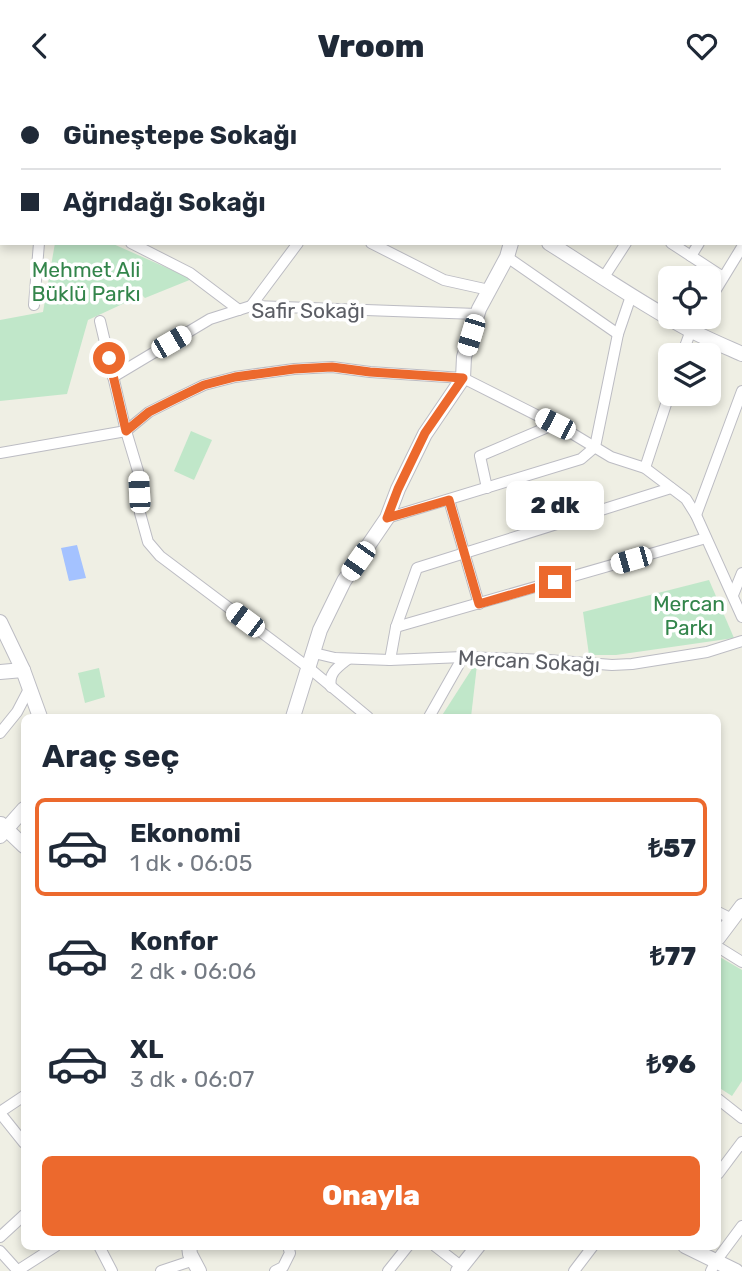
<!DOCTYPE html>
<html lang="tr">
<meta charset="utf-8">
<style>
:root{--surface:#fff;--page:#f6f6f7;--text:#1f2937;--muted:#747a83;--line:#e0e1e3;--accent:#ec692d}
body{margin:0;font-family:Rubik,sans-serif;background:var(--page);color:var(--text);height:100vh;display:flex;flex-direction:column;font-size:26px;white-space:nowrap}
*{box-sizing:border-box;margin:0}
p{font-size:23px;color:var(--muted)}
.icon{flex:none;width:38px;height:38px;fill:none;stroke:currentColor;stroke-width:2;stroke-linecap:round;stroke-linejoin:round}
.map{position:relative;flex:1;overflow:hidden}
.sheet{position:absolute;left:21px;top:623px;width:700px;height:536px;display:flex;flex-direction:column;background:var(--surface);border-radius:10px;box-shadow:0 4px 10px #0003}
.sheet>*{flex:none}
.hud{position:absolute;left:0px;top:0px;width:742px;height:154px;box-shadow:0 4px 10px #0003;display:grid;align-content:center;height:154px;padding:0 21px;background:var(--surface)}
.buttons{position:absolute;left:658px;top:175px;display:grid;gap:14px}
.buttons a{display:grid;place-items:center;width:63px;height:63px;border-radius:10px;background:var(--surface);box-shadow:0 4px 10px #0003;font-size:35px}
.end{position:absolute;width:32px;height:32px;margin:-16px;border:9px solid #ec692d;background:#fff;box-shadow:0 0 0 4px #fff}
.from{border-radius:50%}
.bubble{position:absolute;height:49px;border-radius:10px;background:var(--surface);box-shadow:0 4px 10px #0003;font-size:23px;font-weight:800;line-height:49px;text-align:center}
.car{position:absolute;width:21px;height:42px;margin:-21px -10px;border-radius:9px;box-shadow:0 0 5px 2px #0007;background:linear-gradient(#fff 24%,#345 0 40%,#fff 0 76%,#345 0 86%,#fff 0)}
.hud b{display:flex;align-items:center;gap:24px;height:66px;font-size:26px}
.hud b+b{border-top:2px solid var(--line)}
.hud i{width:18px;height:18px;background:var(--text)}
ul{padding:0;list-style:none}
li{display:flex;align-items:center;gap:21px;height:98px;margin:0 14px 10px;padding:0 7px;border:4px solid transparent;border-radius:10px}
li div{flex:1}
li b{display:block;font-size:26px}
li em{font-style:normal;font-weight:800}
li.active{border-color:var(--accent)}
li>.icon{width:63px;height:63px;stroke-width:1.5}
h2{padding:0 21px;font-size:32px;line-height:84px}
.cta{display:flex;gap:14px;margin-top:auto;padding:14px 21px}
.cta a{flex:1;height:80px;border-radius:10px;background:var(--accent);color:#fff;font-size:28px;font-weight:800;line-height:80px;text-align:center}
header{display:flex;justify-content:space-between;align-items:center;height:91px;padding:0 21px;background:var(--surface);font-size:32px;font-weight:800}
.map>svg:first-child{display:block}
.green{fill:#c0e7c9}
.water{fill:#a4c2ff}
.lines{fill:none;stroke-linecap:round;stroke-linejoin:round}
.minor-casing{stroke:#bcbcc3;stroke-width:12}
.tertiary-casing{stroke:#bcbcc3;stroke-width:16}
.minor{stroke:#fff;stroke-width:10}
.tertiary{stroke:#fff;stroke-width:14}
.route{stroke:#ec692d;stroke-width:9}
.labels{text-anchor:middle;dominant-baseline:central;stroke-width:7;stroke-linejoin:round;paint-order:stroke}
.park-label{font-size:21px;fill:#33854b;stroke:#fff}
.street-label{font-size:21px;fill:#5c5e65;stroke:#fff}
</style>
<header><svg class="icon" aria-label="back" viewBox="0 0 24 24"><path d="M15 5l-7 7 7 7"/></svg>Vroom<svg class="icon" aria-label="heart" viewBox="0 0 24 24"><path d="M12 20l-8-8c-3-5 5-10 8-4 3-6 11-1 8 4z"/></svg></header>
<div class="map">
<svg width="742" height="1180" viewBox="0 0 742 1180">
<rect width="100%" height="100%" fill="#efefe4"/>
<!-- green -->
<g class="green">
<polygon points="55,152 111,152 192,188 145,207 142,204 88,229 67,303 0,310 0,229 43,221"/>
<polygon points="191,340 212,349 194,389 174,380"/>
<polygon points="709,489 734,547 616,564 589,564 583,521"/>
<polygon points="475,573 477,574 471,626 441,626"/>
<polygon points="99,577 105,606 85,612 78,582"/>
<polygon points="718,865 742,879 742,990 732,1005 718,996"/>
</g>
<!-- water -->
<polygon class="water" points="77,454 86,487 69,490 61,457"/>
<g class="lines">
<defs>
<g id="minor">
<polyline points="123,0 126,2"/>
<polyline points="389,0 393,2"/>
<polyline points="55,2 55,0"/>
<polyline points="193,2 194,0"/>
<polyline points="430,2 431,0"/>
<polyline points="467,2 468,0"/>
<polyline points="520,2 520,0"/>
<polyline points="569,2 570,0"/>
<polyline points="645,2 646,0"/>
<polyline points="714,2 715,0"/>
<polyline points="740,81 742,78"/>
<polyline points="0,145 2,144"/>
<polyline points="131,152 190,182 239,219"/>
<polyline points="371,152 444,189 489,199"/>
<polyline points="671,152 723,186"/>
<polyline points="691,165 699,152"/>
<polyline points="507,166 618,243"/>
<polyline points="604,186 626,152"/>
<polyline points="709,210 742,156"/>
<polyline points="34,214 39,152"/>
<polyline points="251,215 298,152"/>
<polyline points="100,230 126,340 138,380 140,422 148,451 160,465 309,577 368,626"/>
<polyline points="682,264 691,239 699,226"/>
<polyline points="113,286 210,228 251,215 477,223"/>
<polyline points="0,362 126,340 149,321 175,308 204,294 235,286 294,278 332,276 370,281 463,287 568,340 611,366 645,377 686,408 696,424 742,526"/>
<polyline points="645,377 670,301"/>
<polyline points="487,397 480,365 555,333"/>
<polyline points="449,409 479,513"/>
<polyline points="696,424 742,300"/>
<polyline points="387,427 581,368 595,356 618,243 631,205"/>
<polyline points="733,504 742,482"/>
<polyline points="396,536 706,447"/>
<polyline points="314,562 335,567 390,569 463,566 548,569 612,574 632,573 707,561 742,550"/>
<polyline points="390,569 396,536 417,477 671,397"/>
<path d="M331 596C328 582 338 576 348 568"/>
<polyline points="429,626 463,566"/>
<polyline points="0,642 17,621 29,598"/>
<polyline points="718,821 732,828"/>
<polyline points="718,856 742,871"/>
<polyline points="718,1008 742,1027"/>
<polyline points="0,1021 24,1005"/>
<polyline points="0,1022 24,1052"/>
<polyline points="718,1083 742,1051"/>
<polyline points="0,1146 24,1124"/>
<polyline points="99,1155 112,1180"/>
<polyline points="435,1155 462,1176"/>
<polyline points="0,1160 18,1180"/>
<polyline points="17,1180 56,1155"/>
<polyline points="161,1180 194,1169"/>
<polyline points="275,1180 283,1176 290,1162 288,1155"/>
<polyline points="388,1180 408,1155"/>
<polyline points="574,1180 593,1155"/>
<polyline points="711,1180 716,1170 742,1135"/>
</g>
<g id="tertiary">
<polyline points="326,0 329,2"/>
<path d="M549 152C595 181 640 212 688 238 705 247 724 255 742 263"/>
<polyline points="0,531 23,579 40,626"/>
<polyline points="0,581 23,579"/>
<polyline points="293,626 320,539 344,490 387,427 398,398 425,343 463,287 464,266 479,218 507,166 511,152"/>
<polyline points="1,733 24,755"/>
<polyline points="0,745 24,718"/>
<polyline points="718,847 742,815"/>
<polyline points="189,1155 190,1163 199,1180"/>
<polyline points="685,1155 736,1180"/>
<polyline points="458,1180 478,1155"/>
</g>
</defs>
<!-- minor casing -->
<use href="#minor" class="minor-casing"/>
<!-- tertiary casing -->
<use href="#tertiary" class="tertiary-casing"/>
<!-- minor -->
<use href="#minor" class="minor"/>
<!-- tertiary -->
<use href="#tertiary" class="tertiary"/>
</g>
<g class="lines">
<!-- route -->
<polyline class="route" points="109,267 126,340 149,321 175,308 204,294 235,286 294,278 332,276 370,281 463,287 425,342 398,398 387,427 449,409 479,513 555,491"/>
</g>
<g class="labels">
<!-- park labels -->
<g class="park-label">
<text x="86" y="178">Mehmet Ali<tspan x="86" dy="24">Büklü Parkı</tspan></text>
<text x="689" y="512">Mercan<tspan x="689" dy="24">Parkı</tspan></text>
</g>
<!-- street labels -->
<g class="street-label">
<text x="308" y="219">Safir Sokağı</text>
<text transform="translate(529 570) rotate(3)">Mercan Sokağı</text>
</g>
</g>
</svg>
<div class="buttons">
<a><svg class="icon" aria-label="locate" viewBox="0 0 24 24"><circle cx="12" cy="12" r="6"/><path d="M12 2v4M12 18v4M2 12h4M18 12h4"/></svg></a>
<a><svg class="icon" aria-label="layers" viewBox="0 0 24 24"><path d="M12 4l9 5-9 5-9-5zM3 14l9 5 9-5"/></svg></a>
</div>
<i class="end from" style="left:109px;top:267px"></i>
<i class="end" style="left:555px;top:491px"></i>
<div class="bubble" style="left:506px;top:390px;width:98px">2 dk</div>
<i class="car" style="left:471px;top:244px;rotate:197deg"></i>
<i class="car" style="left:171px;top:251px;rotate:60deg"></i>
<i class="car" style="left:555px;top:333px;rotate:297deg"></i>
<i class="car" style="left:139px;top:401px;rotate:357deg"></i>
<i class="car" style="left:631px;top:469px;rotate:254deg"></i>
<i class="car" style="left:358px;top:470px;rotate:215deg"></i>
<i class="car" style="left:245px;top:529px;rotate:307deg"></i>
<div class="hud">
<b><i class="from"></i>Güneştepe Sokağı</b>
<b><i></i>Ağrıdağı Sokağı</b>
</div>
<section class="sheet">
<h2>Araç seç</h2>
<ul>
<li class="active"><svg class="icon" aria-label="car" viewBox="0 0 24 24"><path d="M5 17H2v-5l4-1 3-4h7l3 4 3 1v5h-3M9 17h6M6 11h13"/><circle cx="7" cy="17" r="2"/><circle cx="17" cy="17" r="2"/></svg><div><b>Ekonomi</b><p>1 dk · 06:05</p></div><em>₺57</em></li>
<li><svg class="icon" aria-label="car" viewBox="0 0 24 24"><path d="M5 17H2v-5l4-1 3-4h7l3 4 3 1v5h-3M9 17h6M6 11h13"/><circle cx="7" cy="17" r="2"/><circle cx="17" cy="17" r="2"/></svg><div><b>Konfor</b><p>2 dk · 06:06</p></div><em>₺77</em></li>
<li><svg class="icon" aria-label="car" viewBox="0 0 24 24"><path d="M5 17H2v-5l4-1 3-4h7l3 4 3 1v5h-3M9 17h6M6 11h13"/><circle cx="7" cy="17" r="2"/><circle cx="17" cy="17" r="2"/></svg><div><b>XL</b><p>3 dk · 06:07</p></div><em>₺96</em></li>
</ul>
<div class="cta"><a>Onayla</a></div>
</section>
</div>
